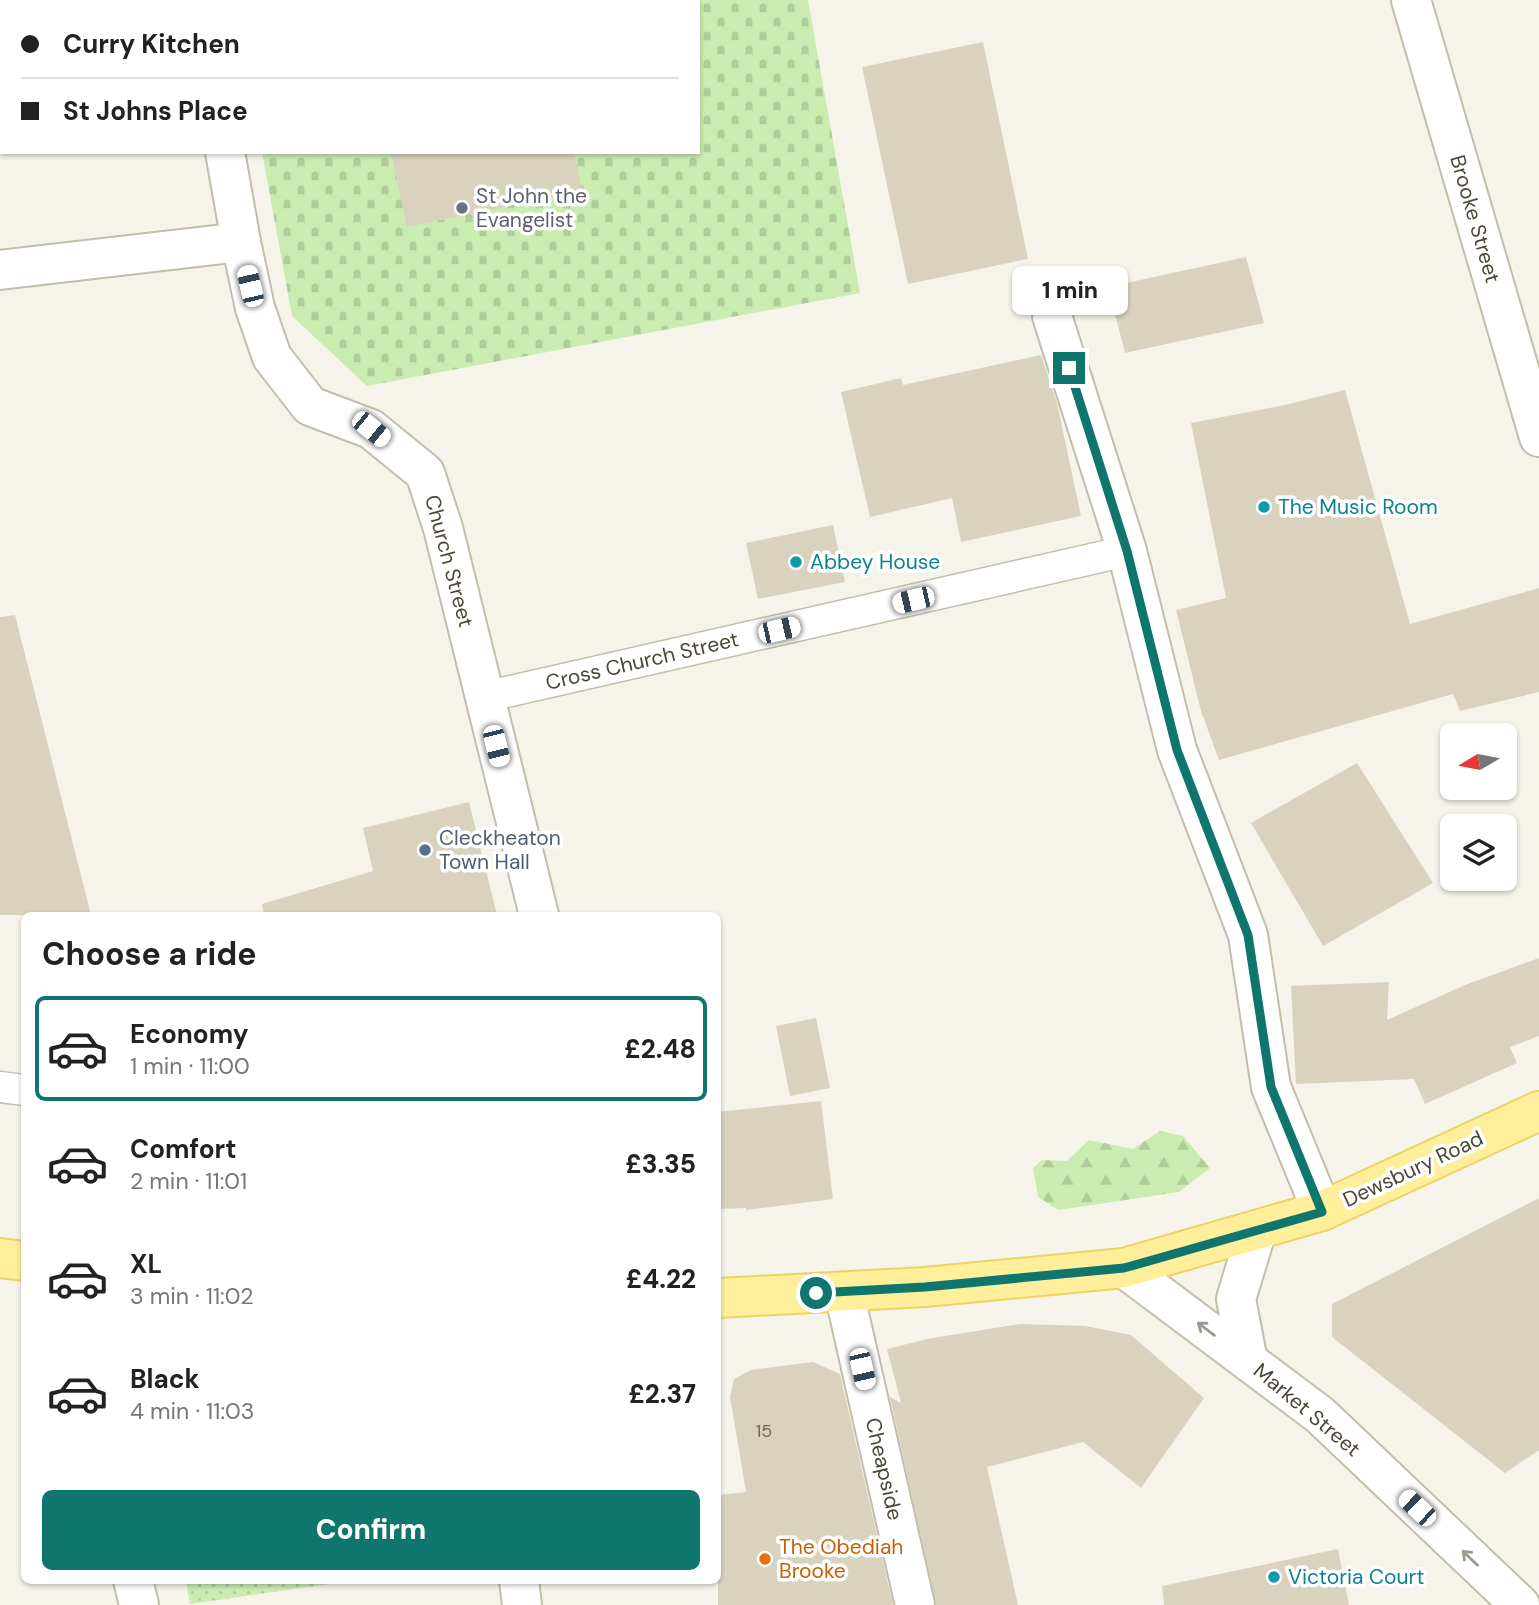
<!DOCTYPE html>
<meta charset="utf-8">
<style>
:root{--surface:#fff;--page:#f2f2f2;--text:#222;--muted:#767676;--line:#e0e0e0;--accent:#0f766e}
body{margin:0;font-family:"DM Sans",sans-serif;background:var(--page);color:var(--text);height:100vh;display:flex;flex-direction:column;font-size:26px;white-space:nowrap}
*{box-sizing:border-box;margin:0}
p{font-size:23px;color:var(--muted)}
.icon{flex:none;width:38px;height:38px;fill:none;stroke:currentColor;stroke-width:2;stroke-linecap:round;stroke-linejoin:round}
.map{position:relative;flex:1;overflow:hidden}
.drawer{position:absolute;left:21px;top:912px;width:700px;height:672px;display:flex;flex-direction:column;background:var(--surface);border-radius:10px;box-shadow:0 2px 5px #0004}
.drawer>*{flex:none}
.hud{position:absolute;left:0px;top:0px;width:700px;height:154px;box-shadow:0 2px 5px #0004;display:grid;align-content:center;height:154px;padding:0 21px;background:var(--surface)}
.needle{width:46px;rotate:260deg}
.fabs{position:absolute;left:1440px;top:723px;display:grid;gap:14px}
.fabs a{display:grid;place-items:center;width:77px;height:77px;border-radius:10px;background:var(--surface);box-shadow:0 2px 5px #0004;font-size:35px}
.end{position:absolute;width:32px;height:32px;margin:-16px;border:9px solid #0f766e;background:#fff;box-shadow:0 0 0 4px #fff}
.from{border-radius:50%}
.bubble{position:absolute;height:49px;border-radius:10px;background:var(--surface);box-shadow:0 2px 5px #0004;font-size:23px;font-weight:800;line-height:49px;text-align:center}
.car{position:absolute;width:21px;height:42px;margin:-21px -10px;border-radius:9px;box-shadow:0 0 5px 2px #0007;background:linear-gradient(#fff 24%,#345 0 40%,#fff 0 76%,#345 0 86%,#fff 0)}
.hud b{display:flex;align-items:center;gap:24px;height:66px;font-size:26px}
.hud b+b{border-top:2px solid var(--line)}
.hud i{width:18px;height:18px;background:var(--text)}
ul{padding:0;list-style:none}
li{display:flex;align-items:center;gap:21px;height:105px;margin:0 14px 10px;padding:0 7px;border:4px solid transparent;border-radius:10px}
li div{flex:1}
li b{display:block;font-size:26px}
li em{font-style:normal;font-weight:800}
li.on{border-color:var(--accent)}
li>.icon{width:63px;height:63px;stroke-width:1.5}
h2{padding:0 21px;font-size:32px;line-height:84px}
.cta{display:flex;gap:14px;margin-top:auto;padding:14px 21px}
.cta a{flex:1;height:80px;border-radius:10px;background:var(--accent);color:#fff;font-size:28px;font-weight:800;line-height:80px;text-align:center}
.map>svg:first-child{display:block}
.grass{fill:url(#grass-dots)}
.forest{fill:url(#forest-firs)}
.cemetery{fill:url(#cemetery-stones)}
.building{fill:#d9d2bf}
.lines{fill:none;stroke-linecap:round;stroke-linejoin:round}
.service-casing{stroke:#c2bdac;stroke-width:33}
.minor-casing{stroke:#c2bdac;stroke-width:42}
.tertiary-casing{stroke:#c2bdac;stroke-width:42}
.primary-casing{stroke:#ecd363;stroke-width:42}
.service{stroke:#fff;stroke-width:30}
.minor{stroke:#fff;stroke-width:38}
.tertiary{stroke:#fff;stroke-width:38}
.primary{stroke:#ffef9a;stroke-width:38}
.oneway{stroke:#9c9991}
.route{stroke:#0f766e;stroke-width:9}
.worship-dot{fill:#6b7280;stroke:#fff;stroke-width:2.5}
.culture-dot{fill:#0f9aa8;stroke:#fff;stroke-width:2.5}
.service-dot{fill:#5c6f8a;stroke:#fff;stroke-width:2.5}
.food-dot{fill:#e8710a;stroke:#fff;stroke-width:2.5}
.labels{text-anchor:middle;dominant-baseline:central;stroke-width:7;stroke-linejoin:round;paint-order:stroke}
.number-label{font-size:18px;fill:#6e6959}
.worship-label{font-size:21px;fill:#5b616d;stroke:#fff;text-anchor:start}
.street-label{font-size:21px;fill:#4b4637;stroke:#fff}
.culture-label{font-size:21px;fill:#0d838f;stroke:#fff;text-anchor:start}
.service-label{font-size:21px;fill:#4e5e75;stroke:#fff;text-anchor:start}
.food-label{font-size:21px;fill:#c56008;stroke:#fff;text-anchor:start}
</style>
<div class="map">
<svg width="1539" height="1605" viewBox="0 0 1539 1605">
<defs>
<pattern id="grass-dots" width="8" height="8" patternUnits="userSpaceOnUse" patternTransform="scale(1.75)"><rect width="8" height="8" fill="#caecb1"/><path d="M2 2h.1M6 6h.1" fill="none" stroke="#afcc99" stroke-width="1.8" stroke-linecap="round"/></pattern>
<pattern id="forest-firs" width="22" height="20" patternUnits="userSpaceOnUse" patternTransform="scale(1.75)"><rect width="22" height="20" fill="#caecb1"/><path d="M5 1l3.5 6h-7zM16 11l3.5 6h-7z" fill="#afcc99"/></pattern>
<pattern id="cemetery-stones" width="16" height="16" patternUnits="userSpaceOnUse" patternTransform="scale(1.75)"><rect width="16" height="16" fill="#caecb1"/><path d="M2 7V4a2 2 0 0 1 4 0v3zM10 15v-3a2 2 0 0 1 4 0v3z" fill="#afcc99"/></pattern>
</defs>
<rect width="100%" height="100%" fill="#f6f4ea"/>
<!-- grass -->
<polygon class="grass" points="186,1580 356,1580 190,1604"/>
<!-- forest -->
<polygon class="forest" points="1160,1131 1183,1136 1210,1168 1179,1192 1058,1210 1038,1197 1033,1168 1042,1160 1067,1161 1089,1140 1133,1149"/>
<!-- cemetery -->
<polygon class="cemetery" points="235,0 808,0 860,293 367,386 292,316 262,152 698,152 698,2 235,2"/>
<!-- building -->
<g class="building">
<polygon points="983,42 1028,259 908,284 862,67"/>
<polygon points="391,152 574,152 582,191 407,227"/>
<polygon points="1246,257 1264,323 1125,353 1108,287"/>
<polygon points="1041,355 1057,403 1081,516 961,542 952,498 870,517 841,392 901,378 903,385"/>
<polygon points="1345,390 1410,624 1539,588 1539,692 1460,711 1453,694 1219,760 1201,711 1176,610 1226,598 1191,423 1285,405"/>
<polygon points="833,525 845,582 758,599 746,543"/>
<polygon points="15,615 91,915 0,915 0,617"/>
<polygon points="1357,763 1433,883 1323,946 1251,823"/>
<polygon points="469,802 497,915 264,915 262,904 373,871 363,828"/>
<polygon points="1539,958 1539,1036 1510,1047 1517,1063 1425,1104 1414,1079 1296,1084 1291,986 1389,982 1387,1020 1465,985"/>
<polygon points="816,1018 830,1088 790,1096 776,1026"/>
<polygon points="821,1101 833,1199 746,1210 746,1208 718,1209 718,1112"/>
<polygon points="1539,1198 1539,1450 1505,1473 1332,1337 1332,1304"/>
<polygon points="1020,1324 1085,1326 1131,1335 1204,1398 1141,1488 1083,1442 987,1467 1018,1605 936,1605 890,1397 901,1403 887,1349 927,1339"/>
<polygon points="813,1362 840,1374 893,1605 718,1605 718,1495 746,1492 730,1397 734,1379 751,1370"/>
<polygon points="1338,1549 1349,1605 1164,1605 1162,1586"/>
</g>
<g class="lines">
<defs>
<g id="service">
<polyline points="484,697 1127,551"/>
<polyline points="0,1087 24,1090"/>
</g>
<g id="minor">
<polyline points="199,0 199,2"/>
<polyline points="1411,0 1539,437"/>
<polyline points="225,152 241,242 255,308 272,357 310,406 371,429 425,473 443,528 539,915"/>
<polyline points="0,270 241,242"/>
<polyline points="1052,316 1127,551 1177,750 1248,935 1271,1087 1322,1211"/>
<polyline points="844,1292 915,1605"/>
<polyline points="133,1580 139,1605"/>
<polyline points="519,1580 522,1605"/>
</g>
<g id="tertiary">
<polyline points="1124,1268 1320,1415 1520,1605"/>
<polyline points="1248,1361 1236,1299 1257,1230"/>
</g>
<g id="primary">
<polyline points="0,1258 24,1261"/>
<polyline points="718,1298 925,1287 1124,1268 1322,1211 1539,1111"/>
</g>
</defs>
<!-- service casing -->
<use href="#service" class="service-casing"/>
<!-- minor casing -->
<use href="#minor" class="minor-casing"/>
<!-- tertiary casing -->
<use href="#tertiary" class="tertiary-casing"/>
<!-- primary casing -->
<use href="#primary" class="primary-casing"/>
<!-- service -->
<use href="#service" class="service"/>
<!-- minor -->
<use href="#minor" class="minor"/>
<!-- tertiary -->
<use href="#tertiary" class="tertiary"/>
<!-- primary -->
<use href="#primary" class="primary"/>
</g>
<!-- one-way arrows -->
<defs><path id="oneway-shaft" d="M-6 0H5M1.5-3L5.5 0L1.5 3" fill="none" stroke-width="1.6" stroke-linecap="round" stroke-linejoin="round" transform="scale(1.75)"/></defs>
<g class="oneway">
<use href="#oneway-shaft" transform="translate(1206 1329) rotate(-143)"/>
<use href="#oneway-shaft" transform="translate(1470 1558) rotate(-136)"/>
</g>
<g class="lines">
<!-- route -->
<polyline class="route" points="816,1293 925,1287 1124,1268 1322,1212 1271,1087 1248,935 1177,750 1127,551 1069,368"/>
</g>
<!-- markers -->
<circle class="worship-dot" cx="462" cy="208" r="7"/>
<g class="culture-dot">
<circle cx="1264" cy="507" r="7"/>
<circle cx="796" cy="562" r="7"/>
<circle cx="1274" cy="1577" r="7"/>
</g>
<circle class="service-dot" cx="425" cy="850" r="7"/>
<circle class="food-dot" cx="765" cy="1559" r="7"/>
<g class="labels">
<!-- number labels -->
<g class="number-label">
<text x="764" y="1431">15</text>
</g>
<!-- worship labels -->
<g class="worship-label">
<text x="476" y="196">St John the<tspan x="476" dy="24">Evangelist</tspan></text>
</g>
<!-- street labels -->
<g class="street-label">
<text transform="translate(1475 219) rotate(74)">Brooke Street</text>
<text transform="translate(449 561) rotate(75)">Church Street</text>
<text transform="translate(642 661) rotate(-13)">Cross Church Street</text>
<text transform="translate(1413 1169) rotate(-25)">Dewsbury Road</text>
<text transform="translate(1307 1410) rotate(40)">Market Street</text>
<text transform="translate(884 1469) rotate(77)">Cheapside</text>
</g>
<!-- culture labels -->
<g class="culture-label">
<text x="1278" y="507">The Music Room</text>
<text x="810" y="562">Abbey House</text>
<text x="1288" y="1577">Victoria Court</text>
</g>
<!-- service labels -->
<g class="service-label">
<text x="439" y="838">Cleckheaton<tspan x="439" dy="24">Town Hall</tspan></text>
</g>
<!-- food labels -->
<g class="food-label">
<text x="779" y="1547">The Obediah<tspan x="779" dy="24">Brooke</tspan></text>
</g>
</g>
</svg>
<div class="fabs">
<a><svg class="needle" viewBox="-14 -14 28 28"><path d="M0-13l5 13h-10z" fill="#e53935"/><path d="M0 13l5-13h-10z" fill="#767676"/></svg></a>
<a><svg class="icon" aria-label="layers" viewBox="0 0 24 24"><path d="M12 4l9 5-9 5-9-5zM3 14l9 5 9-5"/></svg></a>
</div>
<i class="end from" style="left:816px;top:1293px"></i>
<i class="end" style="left:1069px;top:368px"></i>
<div class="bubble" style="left:1012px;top:266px;width:116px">1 min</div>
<i class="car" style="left:250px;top:286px;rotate:347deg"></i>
<i class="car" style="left:371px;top:429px;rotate:129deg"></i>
<i class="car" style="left:913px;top:600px;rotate:257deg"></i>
<i class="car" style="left:779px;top:630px;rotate:77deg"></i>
<i class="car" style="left:496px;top:746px;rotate:166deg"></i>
<i class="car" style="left:862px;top:1369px;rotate:167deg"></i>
<i class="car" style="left:1417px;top:1508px;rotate:313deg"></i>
<div class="hud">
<b><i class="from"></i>Curry Kitchen</b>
<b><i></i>St Johns Place</b>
</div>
<section class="drawer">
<h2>Choose a ride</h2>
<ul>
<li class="on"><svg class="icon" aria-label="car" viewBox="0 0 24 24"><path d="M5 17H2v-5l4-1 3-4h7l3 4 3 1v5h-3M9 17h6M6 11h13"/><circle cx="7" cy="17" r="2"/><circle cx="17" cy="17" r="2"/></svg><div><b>Economy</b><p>1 min · 11:00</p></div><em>£2.48</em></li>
<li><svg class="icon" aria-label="car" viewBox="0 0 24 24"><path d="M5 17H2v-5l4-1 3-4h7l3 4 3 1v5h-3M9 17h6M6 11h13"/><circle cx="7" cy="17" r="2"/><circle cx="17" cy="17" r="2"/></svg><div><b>Comfort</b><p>2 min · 11:01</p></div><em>£3.35</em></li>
<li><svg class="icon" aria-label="car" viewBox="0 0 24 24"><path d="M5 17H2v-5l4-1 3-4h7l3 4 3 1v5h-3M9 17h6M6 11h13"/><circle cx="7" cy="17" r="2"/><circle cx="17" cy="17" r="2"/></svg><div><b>XL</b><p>3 min · 11:02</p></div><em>£4.22</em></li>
<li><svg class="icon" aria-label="car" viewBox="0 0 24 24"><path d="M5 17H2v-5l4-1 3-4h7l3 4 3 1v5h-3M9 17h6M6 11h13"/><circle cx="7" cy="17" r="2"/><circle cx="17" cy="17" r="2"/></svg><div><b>Black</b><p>4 min · 11:03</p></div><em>£2.37</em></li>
</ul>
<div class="cta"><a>Confirm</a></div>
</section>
</div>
